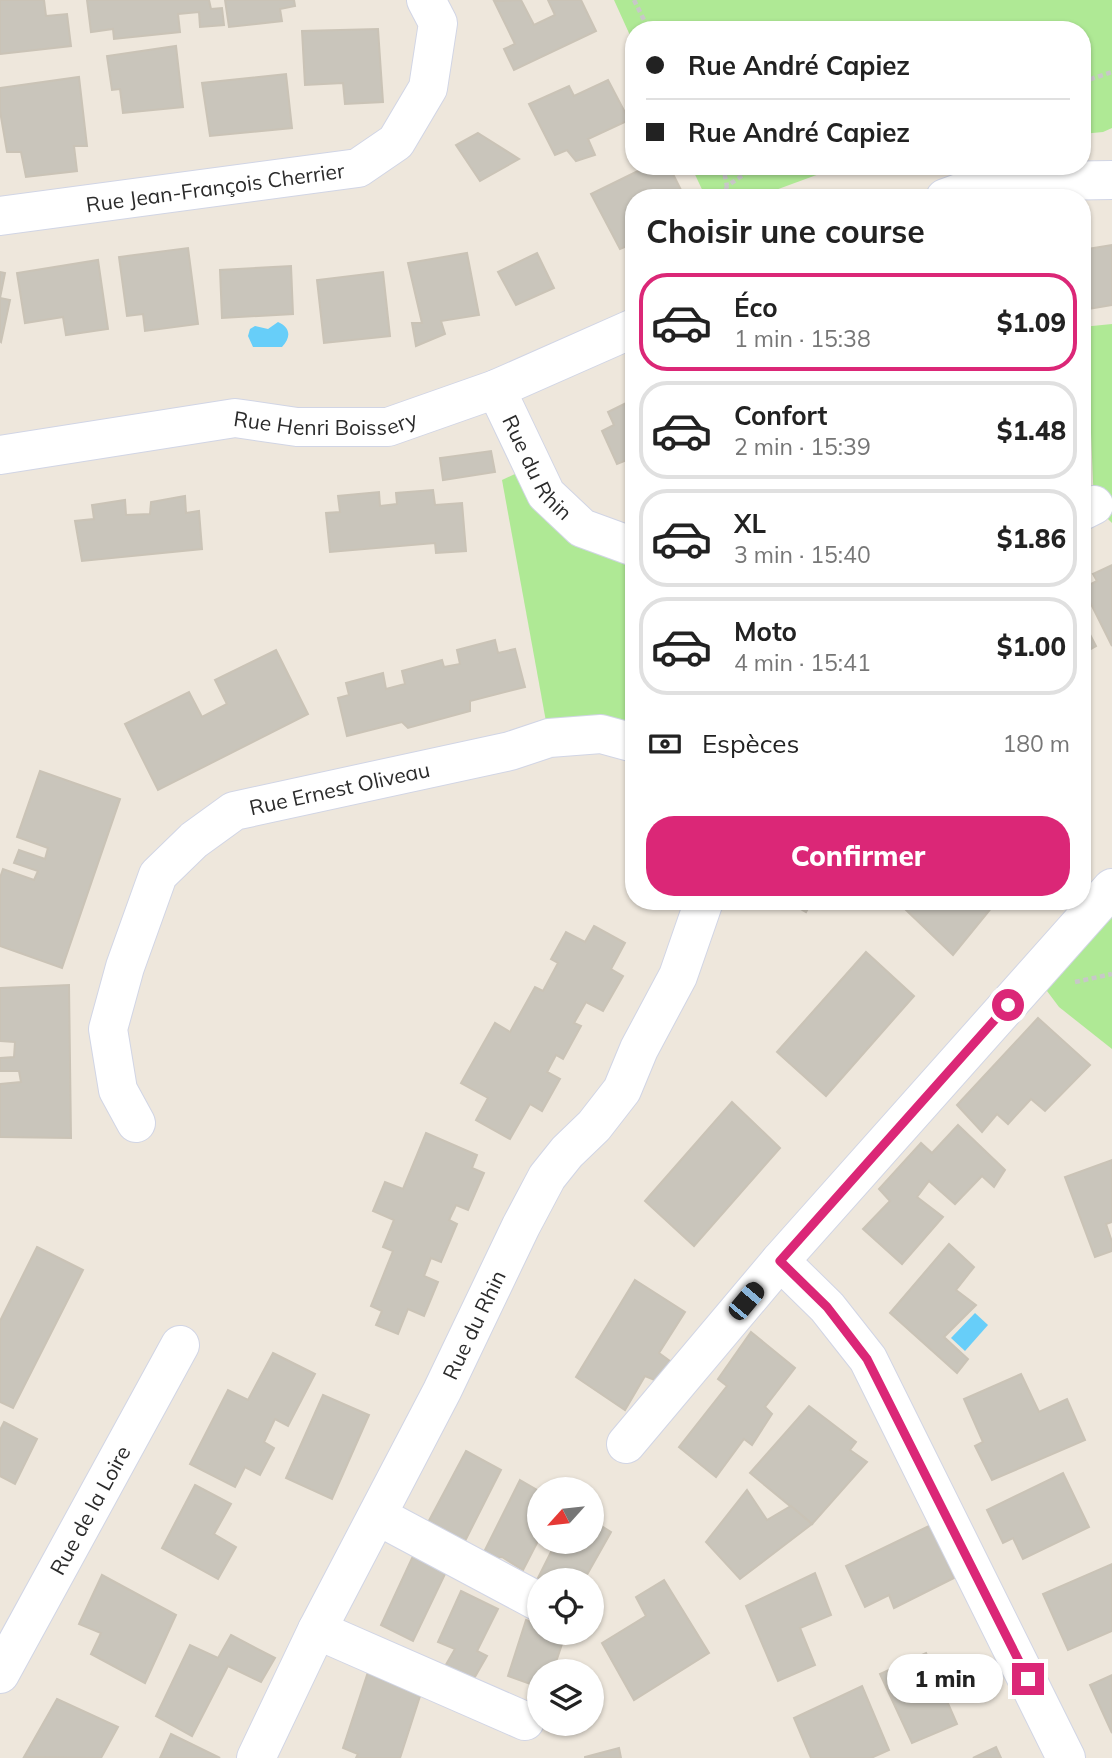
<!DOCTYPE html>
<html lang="fr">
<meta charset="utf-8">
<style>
:root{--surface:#fff;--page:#f2f2f2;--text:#222;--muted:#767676;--line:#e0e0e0;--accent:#db2777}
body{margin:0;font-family:Mulish,sans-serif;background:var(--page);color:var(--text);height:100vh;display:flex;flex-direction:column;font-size:26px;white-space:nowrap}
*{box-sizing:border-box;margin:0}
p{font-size:23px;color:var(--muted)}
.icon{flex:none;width:38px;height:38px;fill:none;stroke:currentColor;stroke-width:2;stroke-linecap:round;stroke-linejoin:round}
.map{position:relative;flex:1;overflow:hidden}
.side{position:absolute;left:625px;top:189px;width:466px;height:721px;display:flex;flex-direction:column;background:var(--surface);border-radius:28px;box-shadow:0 2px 5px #0004}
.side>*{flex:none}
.guide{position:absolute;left:625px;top:21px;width:466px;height:154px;border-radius:28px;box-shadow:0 2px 5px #0004;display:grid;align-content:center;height:154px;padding:0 21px;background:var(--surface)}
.needle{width:46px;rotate:243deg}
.tools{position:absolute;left:527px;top:1477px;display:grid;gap:14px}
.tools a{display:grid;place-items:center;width:77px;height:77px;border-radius:50%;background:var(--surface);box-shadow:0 2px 5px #0004;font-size:35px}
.end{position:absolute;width:32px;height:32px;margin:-16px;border:9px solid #db2777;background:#fff;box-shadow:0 0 0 4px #fff}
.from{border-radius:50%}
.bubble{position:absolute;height:49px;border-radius:24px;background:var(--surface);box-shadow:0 2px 5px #0004;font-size:23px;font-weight:800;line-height:49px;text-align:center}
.car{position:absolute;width:21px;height:42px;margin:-21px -10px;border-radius:9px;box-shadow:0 0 5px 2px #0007;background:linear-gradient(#222 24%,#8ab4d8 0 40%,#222 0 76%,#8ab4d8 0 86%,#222 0)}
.guide b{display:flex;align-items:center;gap:24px;height:66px;font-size:26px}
.guide b+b{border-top:2px solid var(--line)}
.guide i{width:18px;height:18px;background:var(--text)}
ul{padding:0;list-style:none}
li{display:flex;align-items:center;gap:21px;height:98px;margin:0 14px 10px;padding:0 7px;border:4px solid var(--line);border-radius:28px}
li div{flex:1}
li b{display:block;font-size:26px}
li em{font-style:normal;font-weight:800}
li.on{border-color:var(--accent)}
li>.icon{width:63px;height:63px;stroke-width:1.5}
h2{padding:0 21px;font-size:32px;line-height:84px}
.pay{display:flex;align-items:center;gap:18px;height:77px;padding:0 21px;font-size:26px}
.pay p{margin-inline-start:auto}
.primary-button{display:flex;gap:14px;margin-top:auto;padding:14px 21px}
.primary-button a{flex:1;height:80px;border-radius:28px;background:var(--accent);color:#fff;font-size:28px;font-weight:800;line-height:80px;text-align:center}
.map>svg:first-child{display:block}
.green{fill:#afe995}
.water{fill:#67cef9}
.building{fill:#c9c5bb;stroke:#cac3b6;stroke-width:2}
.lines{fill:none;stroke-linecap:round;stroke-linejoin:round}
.minor-casing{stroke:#d1d5e5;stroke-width:40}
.path{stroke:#c8c8c8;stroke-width:4.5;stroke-dasharray:5 3.5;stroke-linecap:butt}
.minor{stroke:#fff;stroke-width:38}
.route{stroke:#db2777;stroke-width:9}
.labels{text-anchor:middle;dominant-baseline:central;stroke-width:6;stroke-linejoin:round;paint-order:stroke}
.street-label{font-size:21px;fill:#2b2b2b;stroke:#fff}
</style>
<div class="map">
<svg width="1112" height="1758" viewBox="0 0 1112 1758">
<rect width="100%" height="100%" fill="#eee7dc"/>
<!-- green -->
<g class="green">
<polygon points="614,0 1112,0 1112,128 1103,132 1082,134 1082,30 634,30 633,42"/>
<polygon points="691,166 841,166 754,198 706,198"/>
<polygon points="1112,324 1112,523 1094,505 1091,433 1082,414 1082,327"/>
<polygon points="532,466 633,547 633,743 549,738 502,480"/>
<polygon points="1112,888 1112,1049 1059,1007 1035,975"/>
</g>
<!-- water -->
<g class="water">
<path d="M278 322C291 328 291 337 282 347H253L248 336 250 329 255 326 268 329Z"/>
<polygon points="975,1313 988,1325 965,1351 951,1338"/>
</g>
<!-- building -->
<g class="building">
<polygon points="0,0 44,0 46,16 67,14 71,46 0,54"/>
<polygon points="87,0 209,0 211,9 222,8 224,25 200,27 199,12 178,14 180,32 114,39 113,29 91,32"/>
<polygon points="225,0 294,0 295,6 280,9 282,21 229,27"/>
<polygon points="521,0 534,25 555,15 548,0 581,0 596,31 514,70 504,49 515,44 494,1"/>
<polygon points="378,29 383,102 345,104 343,83 305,85 302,31"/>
<polygon points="176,46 183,107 123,113 120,89 112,90 107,56"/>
<polygon points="286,74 292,128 210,136 202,83"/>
<polygon points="79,77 87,146 74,146 77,171 26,177 21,152 7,152 0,111 0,88"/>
<polygon points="608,80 629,120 588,139 595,155 576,161 567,150 555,155 529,104 569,86 574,96"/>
<polygon points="478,133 519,159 480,181 456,145"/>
<polygon points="648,166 669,166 685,198 634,198 634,243 620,249 591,194"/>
<polygon points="1112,245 1112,305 1082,310 1082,262 1089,260 1087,249"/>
<polygon points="188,248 198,324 145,331 143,314 127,316 119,257"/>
<polygon points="467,253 479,315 441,321 445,334 416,346 412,323 422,323 408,263"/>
<polygon points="537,253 554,288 516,305 498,272"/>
<polygon points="98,260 108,329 66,335 63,317 25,323 17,273"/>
<polygon points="291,266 293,314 222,318 220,270"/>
<polygon points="0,272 5,273 0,298 10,300 1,342 0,341"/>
<polygon points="383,272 390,336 324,343 317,280"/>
<polygon points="634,399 634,457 617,464 602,431 614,425 608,412"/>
<polygon points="491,451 495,472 443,480 440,458"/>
<polygon points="433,490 435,505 462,503 466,551 436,553 435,543 330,552 326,513 340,512 338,496 379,492 380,506 397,504 396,493"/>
<polygon points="185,496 186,513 199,511 202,549 82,561 75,521 94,519 92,505 125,500 126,515 150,514 151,502"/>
<polygon points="1112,565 1112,646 1083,588 1097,581 1093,574"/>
<polygon points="1082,619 1096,646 1082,654"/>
<polygon points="495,640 498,653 515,649 525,687 470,701 470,711 408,728 402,722 347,736 338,698 349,695 346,683 383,673 386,689 405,684 402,671 442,660 444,667 460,664 457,650"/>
<polygon points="276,650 308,714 158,790 125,724 189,692 202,717 227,704 215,680"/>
<polygon points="40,771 120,799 62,968 0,946 0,878 3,869 34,880 38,871 14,863 19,850 45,859 48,848 17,837"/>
<polygon points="787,901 812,901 806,912"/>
<polygon points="907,901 997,901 953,955 903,907"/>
<polygon points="594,926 625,943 611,969 623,976 603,1011 586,1002 574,1023 581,1026 563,1059 556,1055 547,1072 560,1079 542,1111 530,1104 510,1139 476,1120 488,1098 461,1083 495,1023 510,1032 535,987 543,991 558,963 551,959 566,932 585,942"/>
<polygon points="866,952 914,996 826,1096 777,1052"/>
<polygon points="69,985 71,1138 0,1137 0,1084 21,1082 19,1071 0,1071 0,1058 14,1057 15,1042 0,1041 0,988"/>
<polygon points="1038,1018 1090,1065 1045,1111 1031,1099 1008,1124 997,1114 982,1132 957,1105"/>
<polygon points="732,1102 780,1148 694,1246 645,1201"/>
<polygon points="958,1125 1005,1170 994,1187 982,1176 955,1204 929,1181 917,1197 943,1217 902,1264 863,1229 890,1201 879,1189 921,1143 932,1153"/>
<polygon points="426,1133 477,1155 472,1168 484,1173 468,1210 456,1205 449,1220 457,1224 441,1262 431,1258 424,1276 438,1282 424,1316 408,1309 398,1334 376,1325 382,1311 371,1306 393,1251 383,1247 394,1220 373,1211 385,1182 403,1189"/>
<polygon points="1112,1160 1112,1222 1106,1224 1112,1242 1112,1251 1095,1257 1065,1177"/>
<polygon points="949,1244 974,1267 956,1290 976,1305 944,1337 968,1359 957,1373 890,1313"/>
<polygon points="37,1247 83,1270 13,1408 0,1402 0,1321"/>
<polygon points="635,1280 685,1312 659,1353 674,1364 662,1383 645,1376 625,1410 576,1377"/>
<polygon points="751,1332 795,1368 765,1407 772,1414 752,1445 744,1439 716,1477 679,1447 727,1386 718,1379"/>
<polygon points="273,1353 315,1374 288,1426 275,1419 264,1442 274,1448 260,1475 245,1467 235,1487 190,1464 228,1390 248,1400"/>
<polygon points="1021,1374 1039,1412 1067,1399 1085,1440 992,1480 975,1446 983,1442 964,1399"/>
<polygon points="323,1395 369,1415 332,1499 286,1478"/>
<polygon points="809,1406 856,1442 850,1450 867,1462 812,1524 750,1473"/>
<polygon points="4,1422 37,1439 15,1484 0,1476 0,1430"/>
<polygon points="466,1451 501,1470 465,1541 424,1530"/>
<polygon points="1063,1473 1089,1527 1023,1559 1013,1538 1003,1543 987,1510"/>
<polygon points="520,1480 539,1491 539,1539 523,1570 502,1557 480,1560"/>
<polygon points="195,1485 231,1504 214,1534 236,1547 218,1579 162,1548"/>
<polygon points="747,1490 767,1520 791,1506 812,1524 740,1579 706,1542"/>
<polygon points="592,1520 611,1532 584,1580 539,1580 533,1588 556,1542 592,1542"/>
<polygon points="931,1525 954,1578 894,1608 889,1595 865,1607 846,1566"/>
<polygon points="413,1556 446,1572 413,1641 381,1625"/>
<polygon points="1112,1564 1112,1631 1068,1650 1043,1594"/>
<polygon points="815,1573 831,1615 800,1628 815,1665 778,1681 746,1606"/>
<polygon points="102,1575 176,1615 145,1683 91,1654 101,1633 79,1624"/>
<polygon points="664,1580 709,1653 634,1700 602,1643 646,1616 636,1597"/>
<polygon points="461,1591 498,1609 477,1651 487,1656 472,1682 444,1668 455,1649 438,1642"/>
<polygon points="526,1620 539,1625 539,1633 565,1635 553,1671 539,1671 539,1687 508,1676"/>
<polygon points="231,1635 275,1658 261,1682 228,1666 192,1736 156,1716 190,1645 218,1658"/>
<polygon points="926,1653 957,1724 912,1743 880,1674"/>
<polygon points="369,1669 423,1687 400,1758 356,1758 358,1754 343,1748"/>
<polygon points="1112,1675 1112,1733 1090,1685"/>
<polygon points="862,1686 889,1750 871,1758 811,1758 794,1718"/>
<polygon points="57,1699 118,1727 101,1758 24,1757"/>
<polygon points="171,1734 220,1758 160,1758"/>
<polygon points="996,1747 1001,1758 973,1758"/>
<polygon points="619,1748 621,1758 585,1758 585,1757"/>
</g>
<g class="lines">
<defs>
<g id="minor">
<polyline points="945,198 989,182 1112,180"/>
<path id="s1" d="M0 216 358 168 396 142 428 88 438 23 426 0"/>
<path id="s2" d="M496 389 546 494 582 528 634 547"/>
<path id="s3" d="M0 455 235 418 297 427H388L496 389 634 328"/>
<polyline points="1082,511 1094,505"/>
<path id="s4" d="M136 1123 118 1090 108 1029 125 967 158 875 194 840 234 811 510 751 549 738 601 734 634 743"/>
<polyline points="780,1261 827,1307 868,1359 1066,1758"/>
<polyline points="626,1444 780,1261 1112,888"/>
<polyline points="378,1516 539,1602"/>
<polyline points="317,1630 525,1721"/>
<path id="s5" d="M0 1674 180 1345"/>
<path id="s6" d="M256 1758 317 1630 442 1391 521 1226 547 1177 567 1152 594 1126 622 1090 639 1049 678 976 704 901"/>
</g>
</defs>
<!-- minor casing -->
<use href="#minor" class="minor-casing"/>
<!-- path -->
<g class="path">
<polyline points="634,0 649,30"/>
<polyline points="1082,82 1112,72"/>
<polyline points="723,166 727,186"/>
<polyline points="724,198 727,186 756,166"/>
<polyline points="1075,982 1112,974"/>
</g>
<!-- minor -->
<use href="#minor" class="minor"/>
</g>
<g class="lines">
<!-- route -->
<polyline class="route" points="1008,1005 780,1261 827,1307 867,1359 1028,1679"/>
</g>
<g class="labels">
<!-- street labels -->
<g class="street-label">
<text stroke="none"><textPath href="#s1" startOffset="217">Rue Jean-François Cherrier</textPath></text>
<text stroke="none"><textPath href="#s3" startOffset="329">Rue Henri Boissery</textPath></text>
<text stroke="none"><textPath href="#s2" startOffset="89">Rue du Rhin</textPath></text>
<text stroke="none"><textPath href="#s4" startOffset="469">Rue Ernest Oliveau</textPath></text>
<text stroke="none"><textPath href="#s6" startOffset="485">Rue du Rhin</textPath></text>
<text stroke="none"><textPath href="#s5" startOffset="187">Rue de la Loire</textPath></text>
</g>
</g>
</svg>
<div class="tools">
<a><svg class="needle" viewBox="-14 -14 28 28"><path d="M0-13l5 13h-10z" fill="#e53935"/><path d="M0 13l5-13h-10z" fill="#767676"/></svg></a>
<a><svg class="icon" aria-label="locate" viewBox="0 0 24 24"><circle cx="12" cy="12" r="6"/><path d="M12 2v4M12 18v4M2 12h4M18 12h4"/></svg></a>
<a><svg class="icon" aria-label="layers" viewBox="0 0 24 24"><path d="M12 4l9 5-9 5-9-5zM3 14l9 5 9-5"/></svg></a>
</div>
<i class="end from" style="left:1008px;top:1005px"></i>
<i class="end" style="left:1028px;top:1679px"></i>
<div class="bubble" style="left:887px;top:1654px;width:116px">1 min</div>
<i class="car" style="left:746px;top:1301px;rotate:40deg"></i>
<div class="guide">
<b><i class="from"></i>Rue André Capiez</b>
<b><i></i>Rue André Capiez</b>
</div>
<section class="side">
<h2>Choisir une course</h2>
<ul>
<li class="on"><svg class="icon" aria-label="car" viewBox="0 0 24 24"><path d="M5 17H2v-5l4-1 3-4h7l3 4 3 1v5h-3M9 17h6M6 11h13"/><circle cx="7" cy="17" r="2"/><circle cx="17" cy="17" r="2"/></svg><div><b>Éco</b><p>1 min · 15:38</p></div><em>$1.09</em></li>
<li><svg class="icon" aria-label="car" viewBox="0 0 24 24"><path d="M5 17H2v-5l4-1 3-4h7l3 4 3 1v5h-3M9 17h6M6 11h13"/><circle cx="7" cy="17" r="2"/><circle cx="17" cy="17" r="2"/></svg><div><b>Confort</b><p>2 min · 15:39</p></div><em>$1.48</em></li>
<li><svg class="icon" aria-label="car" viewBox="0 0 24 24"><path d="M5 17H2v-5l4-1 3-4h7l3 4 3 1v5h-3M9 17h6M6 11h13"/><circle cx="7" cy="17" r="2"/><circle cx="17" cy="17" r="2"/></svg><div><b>XL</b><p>3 min · 15:40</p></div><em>$1.86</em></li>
<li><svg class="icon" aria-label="car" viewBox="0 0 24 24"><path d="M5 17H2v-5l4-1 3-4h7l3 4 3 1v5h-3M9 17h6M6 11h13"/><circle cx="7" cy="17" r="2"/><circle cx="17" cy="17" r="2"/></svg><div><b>Moto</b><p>4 min · 15:41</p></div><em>$1.00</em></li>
</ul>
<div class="pay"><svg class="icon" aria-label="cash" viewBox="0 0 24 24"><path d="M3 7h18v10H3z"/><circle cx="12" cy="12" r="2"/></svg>Espèces<p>180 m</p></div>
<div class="primary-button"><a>Confirmer</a></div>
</section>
</div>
